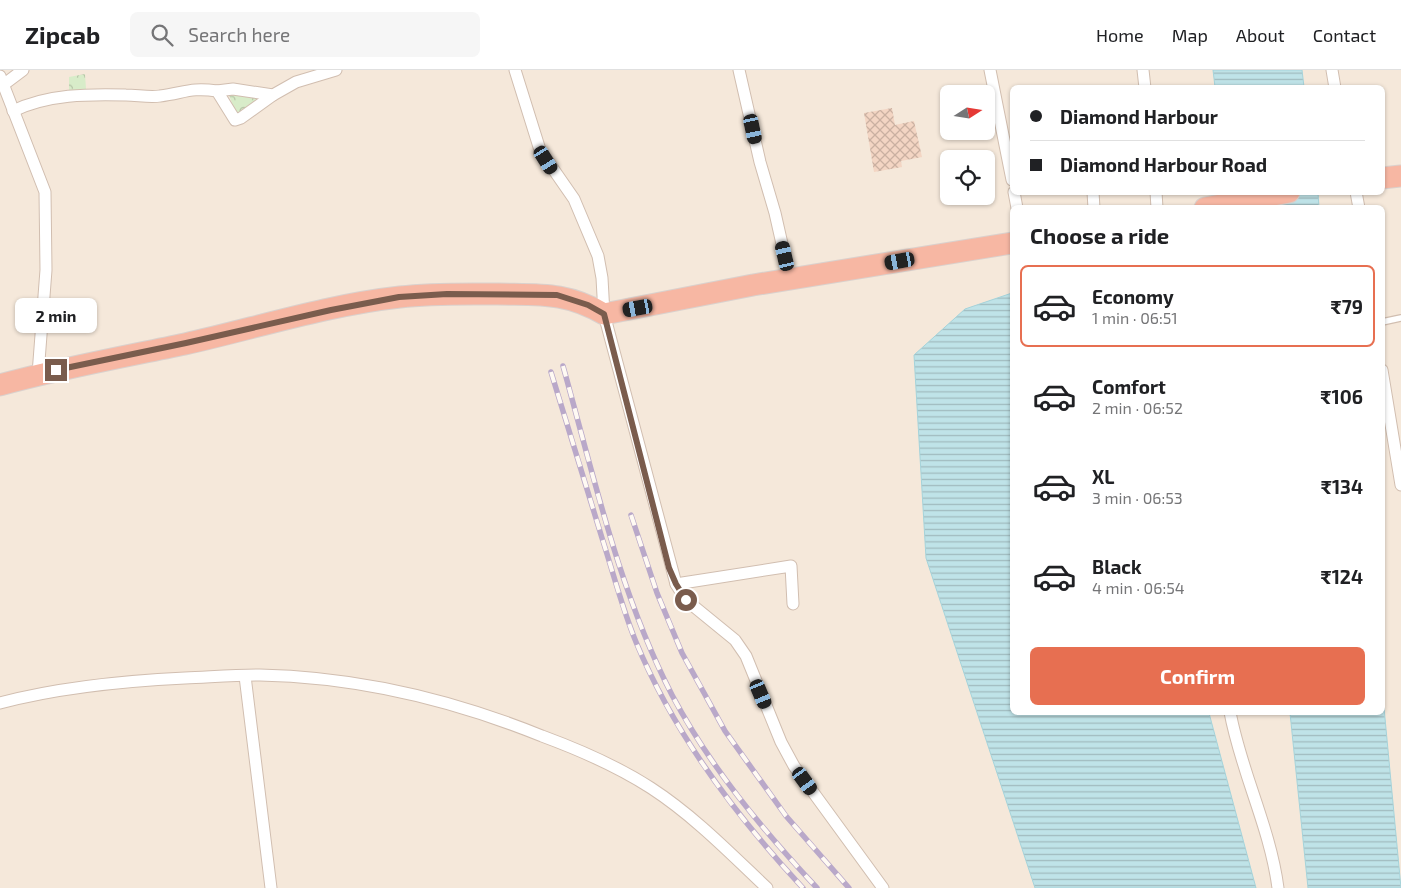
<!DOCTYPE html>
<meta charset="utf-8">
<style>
:root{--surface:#fff;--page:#f6f6f6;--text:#202124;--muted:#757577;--line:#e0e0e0;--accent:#e76f51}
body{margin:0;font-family:"Exo 2",sans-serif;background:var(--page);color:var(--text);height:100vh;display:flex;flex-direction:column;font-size:19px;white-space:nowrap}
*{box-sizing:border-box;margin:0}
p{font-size:16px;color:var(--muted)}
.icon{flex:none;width:28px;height:28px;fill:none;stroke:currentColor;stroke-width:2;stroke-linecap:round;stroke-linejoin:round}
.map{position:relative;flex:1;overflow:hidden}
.drawer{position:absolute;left:1010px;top:135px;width:375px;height:510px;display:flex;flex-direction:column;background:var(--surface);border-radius:8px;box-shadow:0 1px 4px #0004}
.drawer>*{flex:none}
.banner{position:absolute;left:1010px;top:15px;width:375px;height:110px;border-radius:8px;box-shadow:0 1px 4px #0004;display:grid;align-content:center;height:110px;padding:0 20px;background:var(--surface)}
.needle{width:32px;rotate:78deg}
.fabs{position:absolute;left:940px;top:15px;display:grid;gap:10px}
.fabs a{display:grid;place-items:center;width:55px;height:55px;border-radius:8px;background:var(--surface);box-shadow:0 1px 4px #0004;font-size:25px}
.end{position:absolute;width:22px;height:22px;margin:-11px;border:6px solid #7a5c4d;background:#fff;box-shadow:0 0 0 2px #fff}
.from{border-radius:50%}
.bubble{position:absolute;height:35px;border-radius:8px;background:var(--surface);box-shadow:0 1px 4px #0004;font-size:16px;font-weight:700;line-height:35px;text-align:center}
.car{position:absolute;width:15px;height:30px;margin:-15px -8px;border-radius:6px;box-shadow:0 0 4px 1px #0007;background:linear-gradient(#222 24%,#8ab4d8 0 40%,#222 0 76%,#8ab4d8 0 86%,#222 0)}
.banner b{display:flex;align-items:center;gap:18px;height:48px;font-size:19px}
.banner b+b{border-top:1px solid var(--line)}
.banner i{width:12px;height:12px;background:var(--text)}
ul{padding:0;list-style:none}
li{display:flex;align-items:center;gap:15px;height:82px;margin:0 10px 8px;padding:0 10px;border:2px solid transparent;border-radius:8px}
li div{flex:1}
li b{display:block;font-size:19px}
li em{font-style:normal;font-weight:700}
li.on{border-color:var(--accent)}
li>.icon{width:45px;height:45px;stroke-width:1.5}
h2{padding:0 20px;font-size:22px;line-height:60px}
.action{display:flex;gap:10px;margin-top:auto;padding:10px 20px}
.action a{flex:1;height:58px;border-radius:8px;background:var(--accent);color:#fff;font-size:20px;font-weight:700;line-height:58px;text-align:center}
header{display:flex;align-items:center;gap:30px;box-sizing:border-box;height:70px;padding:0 25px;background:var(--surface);border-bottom:1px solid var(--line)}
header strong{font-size:24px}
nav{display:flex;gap:28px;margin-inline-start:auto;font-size:18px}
.search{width:350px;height:45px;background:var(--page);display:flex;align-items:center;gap:12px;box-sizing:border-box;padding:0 18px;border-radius:8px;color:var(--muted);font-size:19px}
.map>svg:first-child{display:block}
.residential{fill:#f5e8da;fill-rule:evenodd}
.forest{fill:url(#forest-crowns)}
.water{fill:url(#water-rules);stroke:#a5d3da}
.building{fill:url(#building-cross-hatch)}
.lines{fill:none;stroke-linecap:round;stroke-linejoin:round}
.lane-casing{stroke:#d1beb0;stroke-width:8}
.street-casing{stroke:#d1beb0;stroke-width:13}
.highway-casing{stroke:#dad1cd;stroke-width:23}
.lane{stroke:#fff;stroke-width:5.5}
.street{stroke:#fff;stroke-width:11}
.highway{stroke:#f7b7a3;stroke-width:21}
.rail-casing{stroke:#b9a8c9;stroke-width:5.5}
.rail{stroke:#fffaf3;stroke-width:4;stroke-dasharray:11;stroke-linecap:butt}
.route{stroke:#7a5c4d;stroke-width:6}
</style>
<header>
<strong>Zipcab</strong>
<div class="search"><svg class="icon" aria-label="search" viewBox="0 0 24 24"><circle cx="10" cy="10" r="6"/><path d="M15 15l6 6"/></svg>Search here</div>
<nav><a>Home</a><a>Map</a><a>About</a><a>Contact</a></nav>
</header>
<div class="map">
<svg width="1401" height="818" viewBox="0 0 1401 818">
<defs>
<pattern id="forest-crowns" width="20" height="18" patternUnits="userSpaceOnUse" patternTransform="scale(1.25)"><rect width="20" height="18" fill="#d8ecc9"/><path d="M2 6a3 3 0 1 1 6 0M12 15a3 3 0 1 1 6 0" fill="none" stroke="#b4c2a5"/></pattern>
<pattern id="water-rules" width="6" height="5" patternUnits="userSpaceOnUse" patternTransform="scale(1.25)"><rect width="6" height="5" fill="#bfe3e8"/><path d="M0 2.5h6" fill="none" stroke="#a0bbbe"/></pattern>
<pattern id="building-cross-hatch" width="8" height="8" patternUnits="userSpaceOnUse" patternTransform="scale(1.25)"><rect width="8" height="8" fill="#f3d5c3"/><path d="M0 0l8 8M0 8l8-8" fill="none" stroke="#cab0a1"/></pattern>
</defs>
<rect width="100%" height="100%" fill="#fdf6ec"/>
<!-- residential -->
<path class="residential" d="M0 0H1401V818H0ZM1012 18H1382V122H1012ZM949 24H986V61H949ZM949 89H986V126H949ZM1012 138H1382V642H1012Z"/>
<!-- forest -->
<g class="forest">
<polygon points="85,4 86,19 69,21 69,7"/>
<polygon points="228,22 267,24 237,47"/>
</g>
<!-- water -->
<g class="water">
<polygon points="1213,0 1302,0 1304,17 1215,17"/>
<polygon points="1227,123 1318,123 1319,137 1229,137"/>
<polygon points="1012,223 1012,642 1209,643 1256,818 1035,818 926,488 914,285 965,239"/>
<polygon points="1383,627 1401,818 1308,818 1290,643 1382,642"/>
</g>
<!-- building -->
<polygon class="building" points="892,38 895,55 914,51 922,87 901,91 902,97 874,102 864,43"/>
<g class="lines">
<defs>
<polyline id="lane" points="1382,252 1401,248"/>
<g id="street">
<polyline points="515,0 540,80 574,129 598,186 602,208 604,244 676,514 686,530 735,570 746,586 781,672 794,696 883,818"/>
<polyline points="739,0 760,92 775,143 790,209"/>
<polyline points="990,0 1012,110"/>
<polyline points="1143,0 1145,18"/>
<polyline points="1332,0 1335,18"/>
<polyline points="0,6 45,122 46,200 38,304"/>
<polyline points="3,15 23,0"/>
<polyline points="217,21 233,19 273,25 296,12 336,0"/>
<path d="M13 41C48 24 88 24 126 25 137 25 150 28 160 26 184 23 191 17 217 21L235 50 241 48 273 25"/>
<polyline points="1014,122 1017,138"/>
<polyline points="1093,122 1094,138"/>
<polyline points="1156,122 1157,138"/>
<polyline points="1356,122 1359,138"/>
<polyline points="1382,300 1401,415"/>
<polyline points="676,514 791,496 793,534"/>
<polyline points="245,606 271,818"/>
<path d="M0 633C60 617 123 611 185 608 210 607 235 605 260 605 357 607 453 630 542 666 580 680 617 696 651 718 694 746 730 783 767 818"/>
<path d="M1230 642C1241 702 1270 757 1278 818"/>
</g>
<g id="highway">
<polyline points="1382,108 1401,106"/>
<polyline points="1205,138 1289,122"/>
<path d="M0 315C61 298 123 287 185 274 256 258 327 235 400 227 433 223 466 224 498 224 541 225 566 222 604 244L753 215 1012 173"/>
</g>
</defs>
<!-- lane casing -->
<use href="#lane" class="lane-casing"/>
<!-- street casing -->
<use href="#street" class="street-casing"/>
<!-- highway casing -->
<use href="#highway" class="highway-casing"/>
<!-- lane -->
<use href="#lane" class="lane"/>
<!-- street -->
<use href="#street" class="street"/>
<!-- highway -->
<use href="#highway" class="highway"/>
<defs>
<g id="rail">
<path d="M563 296C594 407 619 522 672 625 710 697 762 759 817 818"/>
<path d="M551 302C568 357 585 412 602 468 613 502 622 538 636 572 674 664 736 746 803 818"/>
<polyline points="631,445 657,523 682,583 725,661 786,746 849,818"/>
</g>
</defs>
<!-- rail casing -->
<use href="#rail" class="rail-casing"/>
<!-- rail -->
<use href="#rail" class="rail"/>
</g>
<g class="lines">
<!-- route -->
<polyline class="route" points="56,300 186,273 331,240 399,227 447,224 557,225 588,235 604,244 669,498 676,514 686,530"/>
</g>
</svg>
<div class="fabs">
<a><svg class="needle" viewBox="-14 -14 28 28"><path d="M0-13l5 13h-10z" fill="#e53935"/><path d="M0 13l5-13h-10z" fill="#757577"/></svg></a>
<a><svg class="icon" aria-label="locate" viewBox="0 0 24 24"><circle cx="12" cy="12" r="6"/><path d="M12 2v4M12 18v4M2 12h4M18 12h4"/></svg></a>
</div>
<i class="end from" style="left:686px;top:530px"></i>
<i class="end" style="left:56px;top:300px"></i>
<div class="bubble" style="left:15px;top:228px;width:82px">2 min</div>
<i class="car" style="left:753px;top:59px;rotate:168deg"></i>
<i class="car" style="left:546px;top:90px;rotate:148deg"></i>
<i class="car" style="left:785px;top:186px;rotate:347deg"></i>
<i class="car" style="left:900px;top:191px;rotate:260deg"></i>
<i class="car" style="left:638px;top:238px;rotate:260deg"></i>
<i class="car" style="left:761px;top:624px;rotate:157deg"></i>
<i class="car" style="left:805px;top:711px;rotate:144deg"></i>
<div class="banner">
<b><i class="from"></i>Diamond Harbour</b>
<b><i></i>Diamond Harbour Road</b>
</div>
<section class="drawer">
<h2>Choose a ride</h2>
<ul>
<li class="on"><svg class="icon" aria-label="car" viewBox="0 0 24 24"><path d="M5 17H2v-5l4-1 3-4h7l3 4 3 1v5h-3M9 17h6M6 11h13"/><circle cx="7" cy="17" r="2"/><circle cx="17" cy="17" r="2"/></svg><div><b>Economy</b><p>1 min · 06:51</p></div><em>₹79</em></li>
<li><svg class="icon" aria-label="car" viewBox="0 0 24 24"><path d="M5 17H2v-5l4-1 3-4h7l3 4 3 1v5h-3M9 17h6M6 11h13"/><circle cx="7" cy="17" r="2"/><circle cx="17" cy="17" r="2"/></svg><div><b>Comfort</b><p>2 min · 06:52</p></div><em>₹106</em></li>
<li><svg class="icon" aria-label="car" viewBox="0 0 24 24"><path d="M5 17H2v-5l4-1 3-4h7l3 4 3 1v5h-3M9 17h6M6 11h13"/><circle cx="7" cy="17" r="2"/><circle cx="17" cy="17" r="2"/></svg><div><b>XL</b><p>3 min · 06:53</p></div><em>₹134</em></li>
<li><svg class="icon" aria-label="car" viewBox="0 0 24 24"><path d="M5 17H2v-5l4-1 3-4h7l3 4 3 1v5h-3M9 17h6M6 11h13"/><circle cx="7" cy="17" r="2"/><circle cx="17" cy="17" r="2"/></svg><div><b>Black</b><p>4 min · 06:54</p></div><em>₹124</em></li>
</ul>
<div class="action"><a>Confirm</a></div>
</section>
</div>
